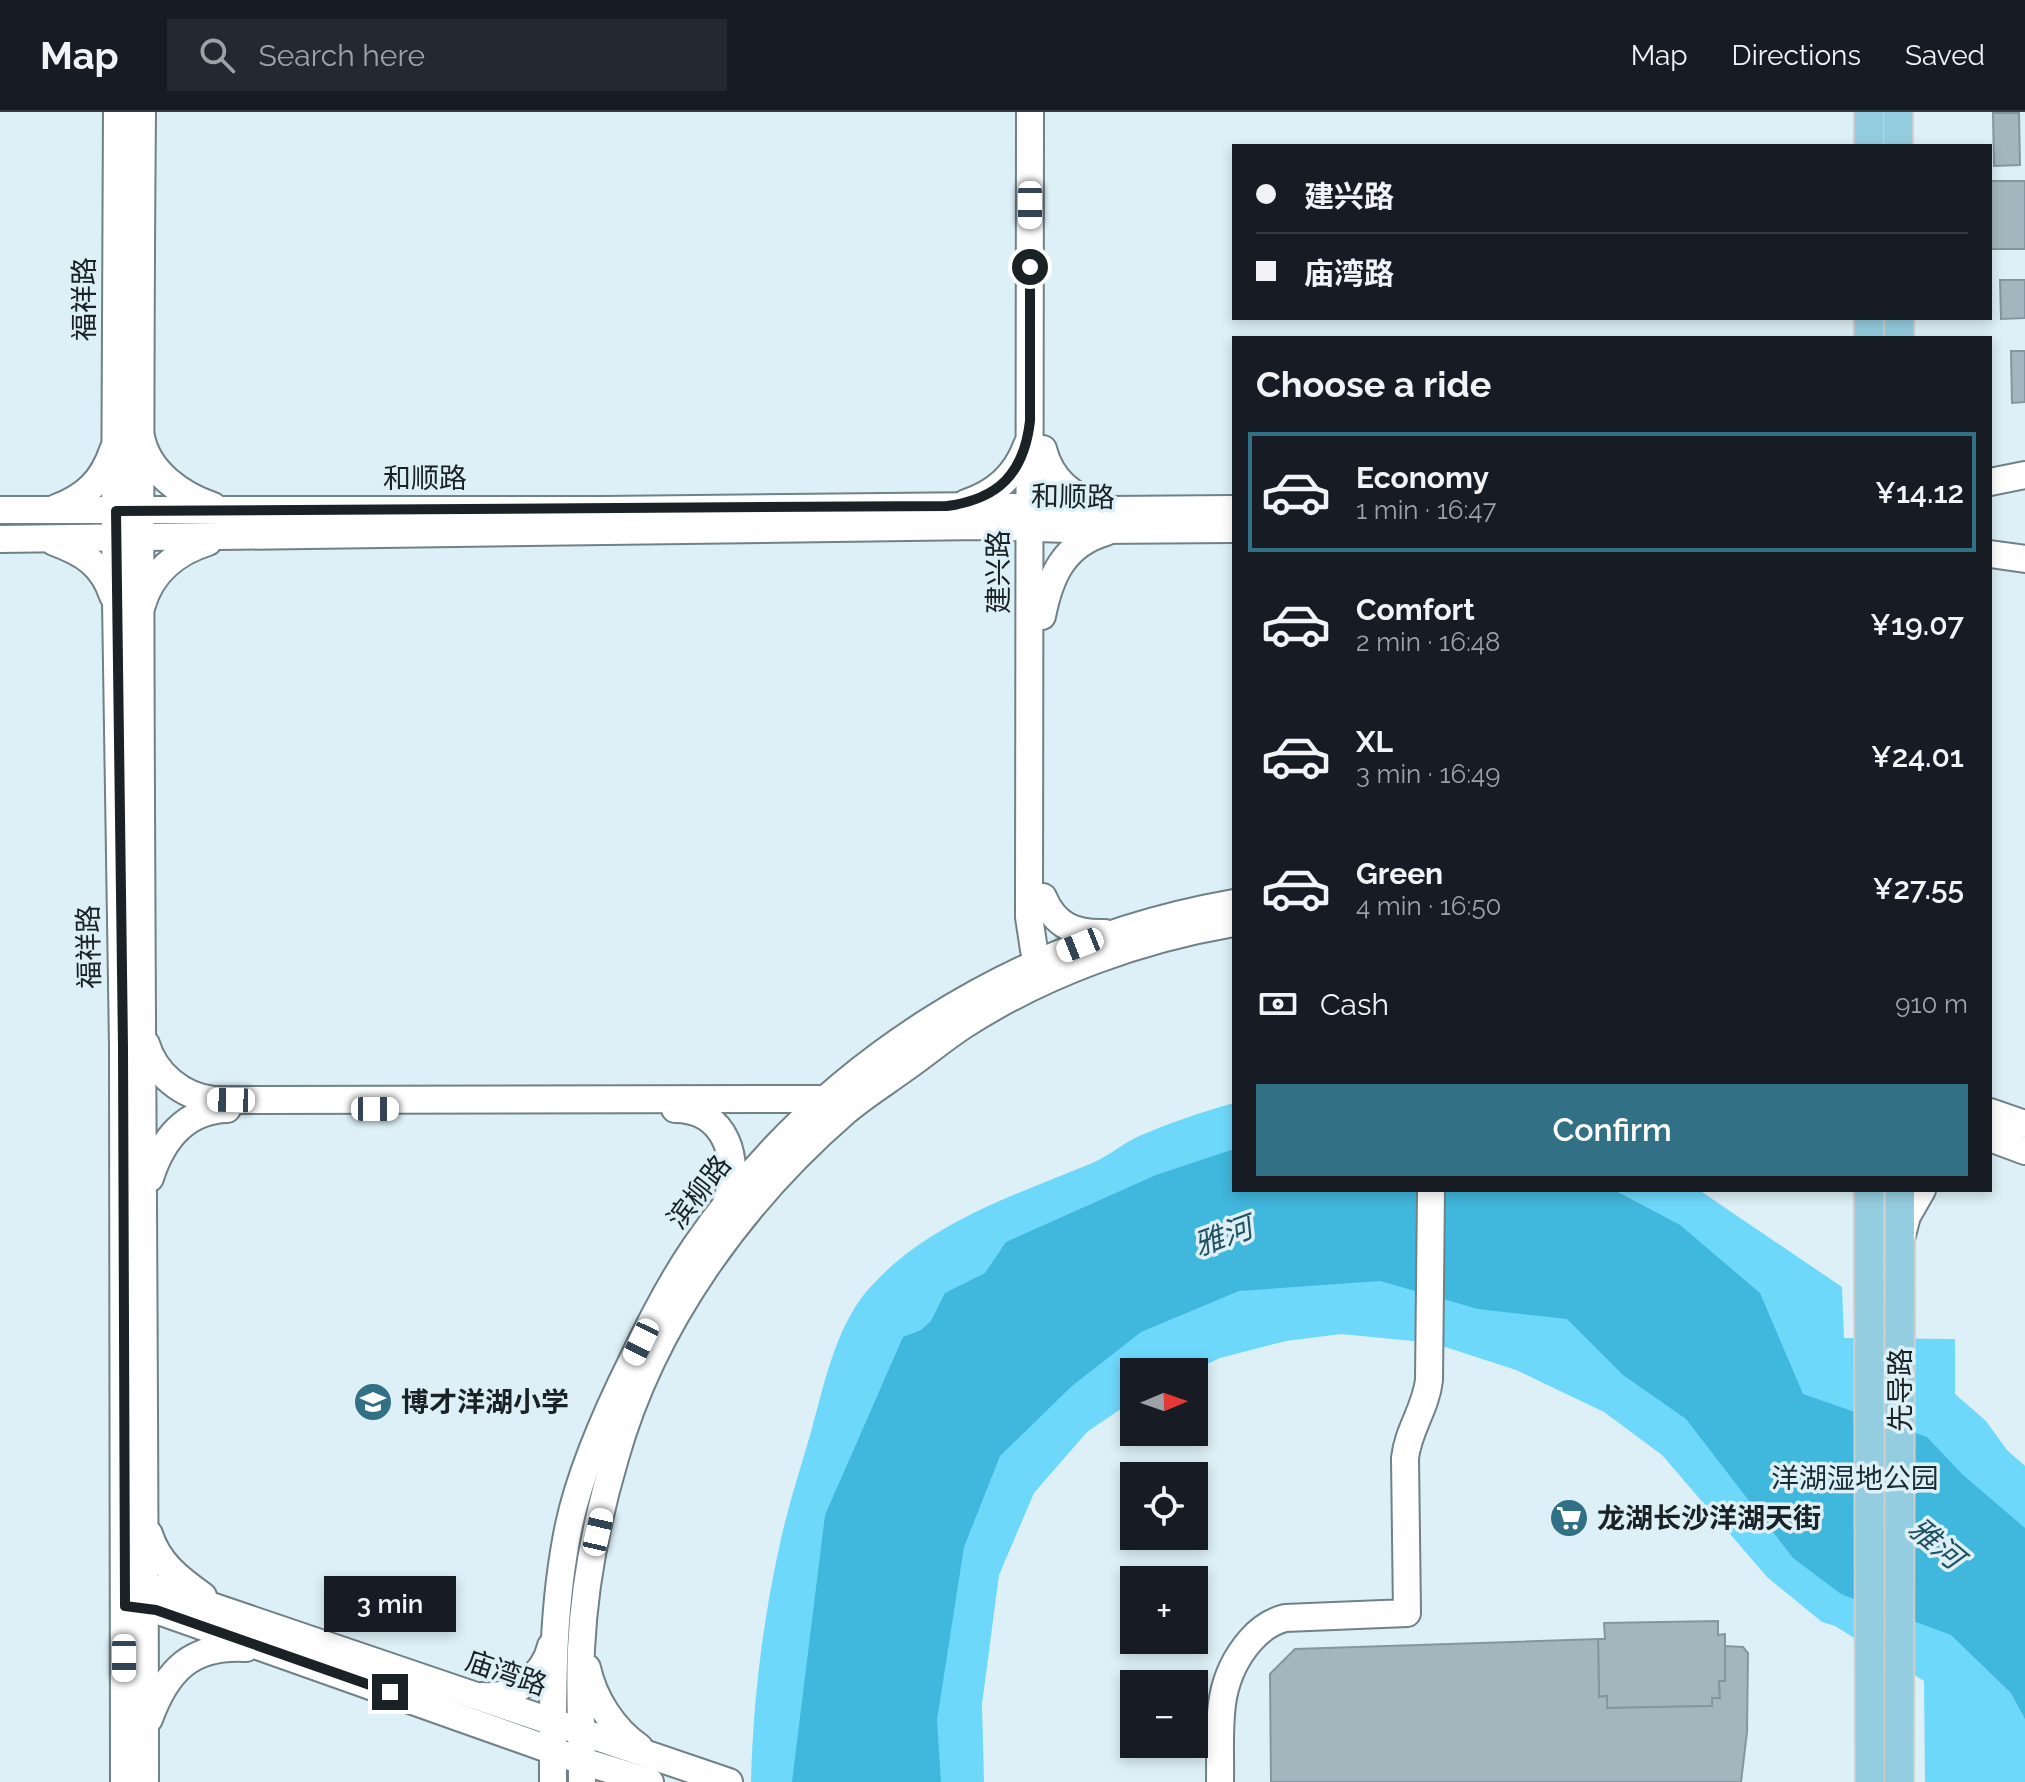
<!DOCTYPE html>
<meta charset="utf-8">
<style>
:root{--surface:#171b24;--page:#242831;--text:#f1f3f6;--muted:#9ea1a6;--line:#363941;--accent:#317085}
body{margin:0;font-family:Raleway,"Noto Sans SC",sans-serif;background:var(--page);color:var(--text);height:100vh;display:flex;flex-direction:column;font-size:30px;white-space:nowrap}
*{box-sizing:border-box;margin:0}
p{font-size:26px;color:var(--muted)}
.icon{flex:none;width:44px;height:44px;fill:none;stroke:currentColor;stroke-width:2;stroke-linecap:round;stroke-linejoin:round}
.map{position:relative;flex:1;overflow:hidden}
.side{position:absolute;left:1232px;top:224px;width:760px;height:856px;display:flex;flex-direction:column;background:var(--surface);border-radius:0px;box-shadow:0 4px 12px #0003}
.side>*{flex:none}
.banner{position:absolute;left:1232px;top:32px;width:760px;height:176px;border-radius:0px;box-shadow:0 4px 12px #0003;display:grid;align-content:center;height:176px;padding:0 24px;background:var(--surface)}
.needle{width:52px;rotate:88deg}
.buttons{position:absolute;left:1120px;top:1246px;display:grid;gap:16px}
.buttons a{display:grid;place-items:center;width:88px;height:88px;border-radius:0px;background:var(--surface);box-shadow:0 4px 12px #0003;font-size:40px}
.end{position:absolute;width:36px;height:36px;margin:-18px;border:10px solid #1b2225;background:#fff;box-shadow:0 0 0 4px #fff}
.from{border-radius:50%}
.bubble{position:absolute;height:56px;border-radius:0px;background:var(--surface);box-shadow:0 4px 12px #0003;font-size:26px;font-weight:600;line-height:56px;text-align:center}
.car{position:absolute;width:24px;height:48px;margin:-24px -12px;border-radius:10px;box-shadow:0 0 6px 2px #0007;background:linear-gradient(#fff 24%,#345 0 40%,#fff 0 76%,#345 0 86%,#fff 0)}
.banner b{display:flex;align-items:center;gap:28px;height:76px;font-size:30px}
.banner b+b{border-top:2px solid var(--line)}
.banner i{width:20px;height:20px;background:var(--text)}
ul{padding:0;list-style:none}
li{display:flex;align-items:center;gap:24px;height:120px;margin:0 16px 12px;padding:0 8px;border:4px solid transparent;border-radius:0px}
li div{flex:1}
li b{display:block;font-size:30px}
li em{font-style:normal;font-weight:600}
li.selected{border-color:var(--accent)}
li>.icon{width:72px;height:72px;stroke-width:1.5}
h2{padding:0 24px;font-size:36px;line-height:96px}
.pay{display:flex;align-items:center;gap:20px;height:88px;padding:0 24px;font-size:30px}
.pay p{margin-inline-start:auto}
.action{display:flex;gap:16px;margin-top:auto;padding:16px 24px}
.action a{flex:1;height:92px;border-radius:0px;background:var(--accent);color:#fff;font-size:32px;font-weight:600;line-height:92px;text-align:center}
header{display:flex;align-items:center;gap:48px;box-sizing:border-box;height:112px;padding:0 40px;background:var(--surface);border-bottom:2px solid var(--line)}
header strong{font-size:38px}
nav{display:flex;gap:44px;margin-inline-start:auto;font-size:28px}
.search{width:560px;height:72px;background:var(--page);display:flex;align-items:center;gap:20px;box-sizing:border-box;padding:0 28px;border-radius:0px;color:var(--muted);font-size:30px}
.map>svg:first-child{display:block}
.green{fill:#6ed8fb}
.water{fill:#40b7dc}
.building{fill:#a4b6bd;stroke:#85969d;stroke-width:2}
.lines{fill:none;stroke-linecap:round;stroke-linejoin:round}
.secondary-casing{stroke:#708187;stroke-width:30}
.primary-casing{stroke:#cdcecf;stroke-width:32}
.secondary{stroke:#fff;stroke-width:26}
.primary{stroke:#94cddf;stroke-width:28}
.route{stroke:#1b2225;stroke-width:10}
.labels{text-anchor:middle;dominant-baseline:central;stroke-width:7;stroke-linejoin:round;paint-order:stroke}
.street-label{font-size:28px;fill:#1b2225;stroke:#ddf0f7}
.poi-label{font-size:28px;font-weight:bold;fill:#1b2225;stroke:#ddf0f7;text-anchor:start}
.park-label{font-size:28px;fill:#182d34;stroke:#ddf0f7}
.water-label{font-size:30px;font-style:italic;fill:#235363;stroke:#ddf0f7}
</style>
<header>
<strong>Map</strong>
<div class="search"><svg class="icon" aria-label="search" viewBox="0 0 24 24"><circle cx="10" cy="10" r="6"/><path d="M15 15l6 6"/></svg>Search here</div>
<nav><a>Map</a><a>Directions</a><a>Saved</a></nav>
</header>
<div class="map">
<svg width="2025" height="1670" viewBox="0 0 2025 1670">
<rect width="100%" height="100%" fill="#ddf0f7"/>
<!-- green -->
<path class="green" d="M1234 991V1078H1699L1842 1175 1844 1226 1955 1227V1282L1986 1309 2007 1338 2025 1354V1670H1925L1924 1569 1835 1514 1822 1510 1767 1465 1662 1343 1604 1300 1516 1258 1433 1231 1341 1222 1286 1229 1220 1246 1190 1260H1134V1288L1087 1320 1034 1381 999 1463 982 1592 984 1670H751C753 1591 762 1514 779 1436 787 1397 800 1358 811 1320 824 1273 835 1218 866 1180 923 1113 1012 1084 1090 1052 1107 1045 1121 1033 1137 1025 1169 1011 1201 1000 1234 991Z"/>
<!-- water -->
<polygon class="water" points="1234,1037 1234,1078 1614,1078 1680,1113 1760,1181 1803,1282 1927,1325 1963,1363 2025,1416 2025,1607 2011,1581 1951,1523 1841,1482 1793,1446 1686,1307 1623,1263 1567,1207 1478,1197 1380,1169 1239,1179 1141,1220 1072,1274 1000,1344 964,1435 937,1608 941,1670 792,1670 825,1403 903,1225 921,1218 931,1209 945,1181 985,1161 1006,1130 1156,1063"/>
<!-- building -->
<g class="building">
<polygon points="1993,1 2019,1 2020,53 1994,54"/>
<rect x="1990" y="69" width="35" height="68"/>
<polygon points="2000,168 2025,168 2025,206 2001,207"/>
<polygon points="2011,239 2025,239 2025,290 2012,291"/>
<polygon points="1718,1509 1718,1523 1725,1522 1725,1569 1719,1569 1720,1586 1712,1586 1712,1594 1607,1596 1607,1584 1599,1585 1598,1527 1605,1527 1604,1511"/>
<polygon points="1598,1527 1599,1585 1607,1584 1607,1596 1712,1594 1712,1586 1720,1586 1719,1569 1725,1569 1725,1534 1743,1535 1748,1541 1747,1620 1741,1670 1271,1670 1270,1562 1295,1537"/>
</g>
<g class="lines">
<defs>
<g id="secondary">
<polyline points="117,0 115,425 123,935 124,1670"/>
<path d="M142 0C137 557 145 1113 145 1670"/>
<polyline points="1030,0 1029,805 1034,838 1047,865"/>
<path d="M141 325C148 360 181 383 213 394"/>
<path d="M1043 337C1051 369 1072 384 1102 395"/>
<polyline points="1990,370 2025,363"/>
<path d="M966 391C996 381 1016 363 1027 333"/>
<path d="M56 396C86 385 103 368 113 338"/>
<polyline points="0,398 603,398 982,394 1109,398 1234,397"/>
<polyline points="0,427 981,414 1095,418 1234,417"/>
<path d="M54 430C84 441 103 453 113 484"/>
<polyline points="1990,442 2025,447"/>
<path d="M142 493C151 461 176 440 208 430"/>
<path d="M1042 504C1050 464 1064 432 1106 420"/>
<path d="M1043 785C1055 814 1075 822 1105 821"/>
<path d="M146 932C155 962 182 984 213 988L824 987"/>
<path d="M675 997C726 997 742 1048 726 1091"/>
<polyline points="1990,1000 2025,1012"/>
<polyline points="1990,1026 2025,1039"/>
<path d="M150 1066C162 1028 185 998 227 997"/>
<polyline points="1902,1123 1907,1104 1922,1078"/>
<path d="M149 1422C158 1451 179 1467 203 1484"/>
<polyline points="128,1472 155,1476 182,1484 729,1670"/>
<polyline points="128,1494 156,1498 582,1649 650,1670"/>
<path d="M587 1556C594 1587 613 1617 639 1635"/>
<path d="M482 1584C513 1587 544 1564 551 1534"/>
<path d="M149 1607C167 1558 191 1533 246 1536"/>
<path d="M553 1670C553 1584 551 1499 569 1413 581 1357 607 1299 633 1247 651 1209 671 1170 695 1135 819 953 1017 829 1234 791"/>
<path d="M582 1670C582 1626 579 1581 581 1537 584 1473 597 1407 615 1346 653 1211 741 1090 846 999 865 983 886 970 905 956 925 942 944 926 964 913 1045 861 1140 827 1234 811"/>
<path d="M1220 1670C1221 1617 1213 1572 1250 1529 1260 1517 1270 1510 1285 1506L1407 1501 1405 1346C1408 1318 1426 1296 1429 1268L1431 1078"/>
</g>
<g id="primary">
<polyline points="1898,0 1898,34"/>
<polyline points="1869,34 1869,0"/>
<polyline points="1869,206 1869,226"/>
<polyline points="1899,206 1899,226"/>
<polyline points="1869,1078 1870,1670"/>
<polyline points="1899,1670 1900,1078"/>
</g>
</defs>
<!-- secondary casing -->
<use href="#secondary" class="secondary-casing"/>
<!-- primary casing -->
<use href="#primary" class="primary-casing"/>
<!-- secondary -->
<use href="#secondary" class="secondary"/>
<!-- primary -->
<use href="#primary" class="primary"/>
</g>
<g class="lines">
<!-- route -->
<path class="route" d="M390 1580 156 1498 125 1494 123 935 116 399 947 394C999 387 1024 361 1030 309V155"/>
</g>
<!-- icons -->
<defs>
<symbol id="school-disc" viewBox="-11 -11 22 22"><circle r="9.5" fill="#317085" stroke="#ddf0f7"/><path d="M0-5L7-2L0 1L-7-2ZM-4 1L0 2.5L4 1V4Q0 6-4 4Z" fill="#fff"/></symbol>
<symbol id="supermarket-disc" viewBox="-11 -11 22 22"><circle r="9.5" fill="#317085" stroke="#ddf0f7"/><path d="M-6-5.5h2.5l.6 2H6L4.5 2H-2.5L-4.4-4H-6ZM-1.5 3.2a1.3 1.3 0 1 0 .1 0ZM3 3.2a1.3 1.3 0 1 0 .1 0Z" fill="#fff"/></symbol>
</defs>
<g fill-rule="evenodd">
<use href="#school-disc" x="351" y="1268" width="44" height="44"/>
<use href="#supermarket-disc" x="1547" y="1384" width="44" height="44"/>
</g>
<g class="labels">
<!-- street labels -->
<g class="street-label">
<text transform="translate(84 187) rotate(-90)">福祥路</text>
<text x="425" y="366">和顺路</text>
<text transform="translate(1073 385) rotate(1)">和顺路</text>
<text transform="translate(998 460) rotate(-90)">建兴路</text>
<text transform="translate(89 835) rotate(-91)">福祥路</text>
<text transform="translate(699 1080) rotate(-52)">滨柳路</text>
<text transform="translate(1900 1278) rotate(-90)">先导路</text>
<text transform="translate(506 1561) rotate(19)">庙湾路</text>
</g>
<!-- poi labels -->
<g class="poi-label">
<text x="401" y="1290">博才洋湖小学</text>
<text x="1597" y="1406">龙湖长沙洋湖天街</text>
</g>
<!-- park labels -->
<g class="park-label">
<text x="1855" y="1366">洋湖湿地公园</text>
</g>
<!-- water labels -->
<g class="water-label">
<text transform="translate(1223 1124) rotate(-20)">雅河</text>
<text transform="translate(1936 1431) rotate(40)">雅河</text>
</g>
</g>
</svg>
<div class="buttons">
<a><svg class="needle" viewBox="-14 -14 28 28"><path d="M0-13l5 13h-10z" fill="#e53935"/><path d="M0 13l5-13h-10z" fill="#9ea1a6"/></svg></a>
<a><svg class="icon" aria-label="locate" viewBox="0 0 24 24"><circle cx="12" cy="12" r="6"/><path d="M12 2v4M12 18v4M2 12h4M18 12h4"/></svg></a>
<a>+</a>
<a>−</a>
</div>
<i class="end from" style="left:1030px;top:155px"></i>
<i class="end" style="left:390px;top:1580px"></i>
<div class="bubble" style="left:324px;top:1464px;width:132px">3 min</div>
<i class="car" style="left:1030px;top:93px;rotate:180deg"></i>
<i class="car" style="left:1080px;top:833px;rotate:248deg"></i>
<i class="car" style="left:231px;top:988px;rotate:271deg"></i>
<i class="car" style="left:375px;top:997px;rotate:90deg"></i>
<i class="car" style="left:641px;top:1230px;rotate:206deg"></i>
<i class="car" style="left:598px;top:1420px;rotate:13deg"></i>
<i class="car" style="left:124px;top:1546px;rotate:180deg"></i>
<div class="banner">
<b><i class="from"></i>建兴路</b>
<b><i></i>庙湾路</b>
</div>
<section class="side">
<h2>Choose a ride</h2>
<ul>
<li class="selected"><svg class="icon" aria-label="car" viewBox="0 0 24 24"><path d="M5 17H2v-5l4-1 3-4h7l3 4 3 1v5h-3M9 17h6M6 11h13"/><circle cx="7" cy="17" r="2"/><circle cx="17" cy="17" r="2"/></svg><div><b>Economy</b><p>1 min · 16:47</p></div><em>¥14.12</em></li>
<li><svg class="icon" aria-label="car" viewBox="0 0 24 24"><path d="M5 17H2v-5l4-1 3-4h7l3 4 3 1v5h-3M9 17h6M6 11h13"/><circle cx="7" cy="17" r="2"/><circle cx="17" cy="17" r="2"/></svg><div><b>Comfort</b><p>2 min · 16:48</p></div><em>¥19.07</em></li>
<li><svg class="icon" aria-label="car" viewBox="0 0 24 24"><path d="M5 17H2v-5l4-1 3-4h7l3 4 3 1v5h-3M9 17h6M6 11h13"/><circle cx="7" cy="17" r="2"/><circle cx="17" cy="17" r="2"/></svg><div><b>XL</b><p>3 min · 16:49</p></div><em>¥24.01</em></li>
<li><svg class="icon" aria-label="car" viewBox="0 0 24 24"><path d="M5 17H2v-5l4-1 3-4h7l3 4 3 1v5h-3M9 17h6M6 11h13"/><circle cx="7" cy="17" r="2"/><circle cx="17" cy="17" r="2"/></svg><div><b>Green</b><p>4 min · 16:50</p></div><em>¥27.55</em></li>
</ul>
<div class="pay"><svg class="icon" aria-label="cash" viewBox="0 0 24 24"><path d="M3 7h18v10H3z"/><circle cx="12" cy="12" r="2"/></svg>Cash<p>910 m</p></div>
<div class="action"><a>Confirm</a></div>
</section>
</div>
